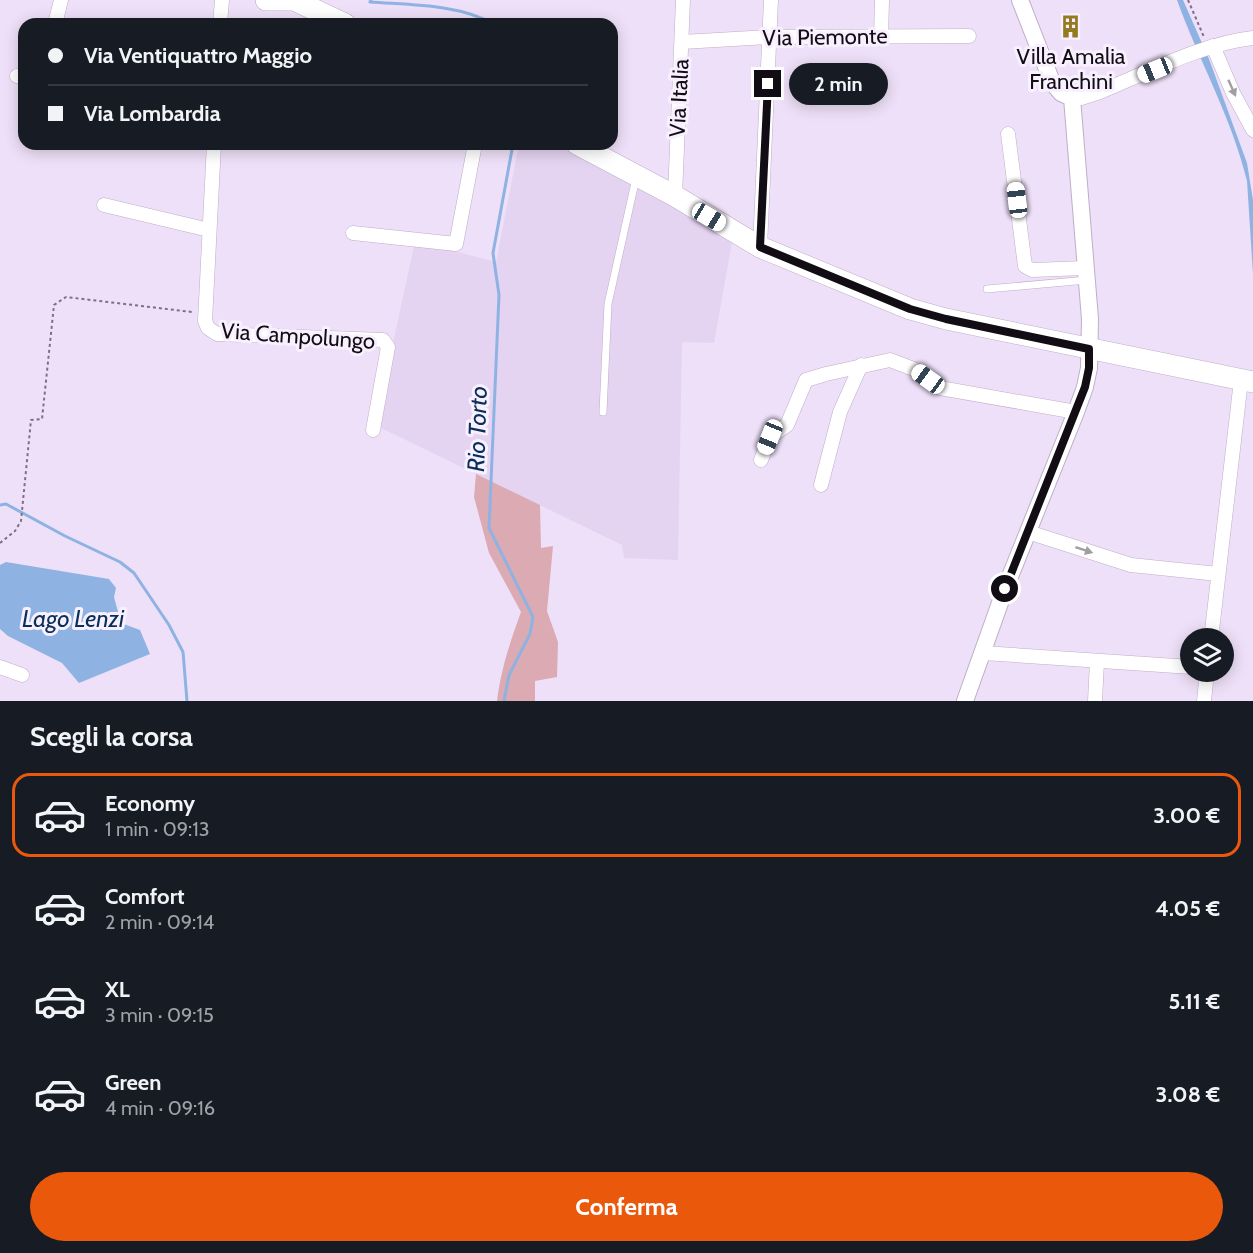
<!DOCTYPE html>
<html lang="it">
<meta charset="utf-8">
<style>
:root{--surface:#171b24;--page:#20242c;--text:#f1f3f6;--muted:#9ea1a6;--line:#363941;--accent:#ea580c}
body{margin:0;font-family:Cabin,sans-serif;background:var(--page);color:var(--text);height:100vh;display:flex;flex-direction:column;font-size:22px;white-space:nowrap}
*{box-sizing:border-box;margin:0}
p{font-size:20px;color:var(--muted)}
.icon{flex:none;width:33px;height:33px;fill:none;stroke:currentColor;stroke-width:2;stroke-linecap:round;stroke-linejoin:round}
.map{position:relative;height:701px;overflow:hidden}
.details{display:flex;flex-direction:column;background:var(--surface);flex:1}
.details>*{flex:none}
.top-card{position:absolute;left:18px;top:18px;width:600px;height:132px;border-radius:18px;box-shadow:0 3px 15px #0003;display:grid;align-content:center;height:132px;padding:0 30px;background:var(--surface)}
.tools{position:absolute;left:1180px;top:628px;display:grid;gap:12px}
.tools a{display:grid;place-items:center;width:54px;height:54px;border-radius:50%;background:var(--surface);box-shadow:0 3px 15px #0003;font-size:30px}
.end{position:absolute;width:27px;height:27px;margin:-14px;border:8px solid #120d15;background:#fff;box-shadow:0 0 0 3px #fff}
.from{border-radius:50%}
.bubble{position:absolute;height:42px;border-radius:21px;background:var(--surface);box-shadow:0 3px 15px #0003;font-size:20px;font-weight:700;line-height:42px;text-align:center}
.car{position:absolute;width:18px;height:36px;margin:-18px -9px;border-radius:8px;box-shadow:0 0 4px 2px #0007;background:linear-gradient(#fff 24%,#345 0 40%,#fff 0 76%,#345 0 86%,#fff 0)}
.top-card b{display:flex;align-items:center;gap:21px;height:57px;font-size:22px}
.top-card b+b{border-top:2px solid var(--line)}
.top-card i{width:15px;height:15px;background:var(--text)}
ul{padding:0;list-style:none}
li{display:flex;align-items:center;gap:18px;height:84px;margin:0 12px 9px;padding:0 18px;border:3px solid transparent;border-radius:18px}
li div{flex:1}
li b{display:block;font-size:22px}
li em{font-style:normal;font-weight:700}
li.active{border-color:var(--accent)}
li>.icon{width:54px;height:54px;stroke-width:1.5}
h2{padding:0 30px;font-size:27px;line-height:72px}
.button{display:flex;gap:12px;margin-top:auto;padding:12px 30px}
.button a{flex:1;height:69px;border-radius:36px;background:var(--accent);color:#fff;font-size:24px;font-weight:700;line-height:69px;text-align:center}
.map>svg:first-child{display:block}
.built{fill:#e5d3f2}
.green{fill:#dbaab2}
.water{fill:#8eb3e2}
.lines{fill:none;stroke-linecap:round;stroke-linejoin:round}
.stream{stroke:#8eb3e2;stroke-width:3}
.service-casing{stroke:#bcafc6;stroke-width:8}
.minor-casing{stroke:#bcafc6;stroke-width:15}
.tertiary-casing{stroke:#bcafc6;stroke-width:18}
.primary-casing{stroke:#bcafc6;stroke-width:22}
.path{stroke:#7b7281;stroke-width:2;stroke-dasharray:3 3;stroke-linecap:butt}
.service{stroke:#fff;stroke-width:7}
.minor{stroke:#fff;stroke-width:14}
.tertiary{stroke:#fff;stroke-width:16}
.primary{stroke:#fff;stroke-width:21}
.oneway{fill:#a09ea1}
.route{stroke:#120d15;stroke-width:8}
.labels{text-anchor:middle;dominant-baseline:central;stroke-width:6;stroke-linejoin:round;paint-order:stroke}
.street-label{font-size:22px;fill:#120d15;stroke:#f8f0fe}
.poi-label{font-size:22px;fill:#120d15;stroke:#f8f0fe}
.water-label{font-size:24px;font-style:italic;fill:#072f59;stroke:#f8f0fe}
</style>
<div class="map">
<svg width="1253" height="701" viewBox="0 0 1253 701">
<rect width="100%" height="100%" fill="#eee0f8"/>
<!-- built -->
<polygon class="built" points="519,144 568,144 734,231 714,343 682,342 678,560 624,558 622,545 379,427 394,339 415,241 496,262"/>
<!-- green -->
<path class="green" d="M476 474 540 505 541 548 553 546 547 611 558 642 557 677 535 681V701H497C501 669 510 642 521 612L489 553 474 497Z"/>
<!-- water -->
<g class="water">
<path d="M1177 0H1183L1209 59 1247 163 1253 200V274L1247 181C1232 118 1199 61 1177 0Z"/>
<polygon points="6,562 109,579 116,588 114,597 121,623 140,630 150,654 79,683 62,663 8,636 0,629 0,565"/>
</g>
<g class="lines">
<!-- stream -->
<g class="stream">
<path d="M371 0 370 2C408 5 460 4 493 24"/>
<polyline points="0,505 6,504 65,536 120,562 134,573 169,625 183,652 187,701"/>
<polyline points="504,701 509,675 530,634 533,617 489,528 499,295 493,253 513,144"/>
</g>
<defs>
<g id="service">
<polyline points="987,289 1087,280"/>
<polyline points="603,412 608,304 636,178"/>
</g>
<g id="minor">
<polyline points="55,24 61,0"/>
<polyline points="220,24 222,0"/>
<polyline points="881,37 882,0"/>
<polyline points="682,42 770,37 969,36"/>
<polyline points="1213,46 1233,93 1253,130"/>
<polyline points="17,76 24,77"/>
<path d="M1072 98H1081L1100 92C1146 73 1204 43 1253 38"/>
<polyline points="1008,134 1025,266 1032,270 1086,268"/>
<polyline points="214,144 205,321 208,328 217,334 383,340 388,347 373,430"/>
<polyline points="675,196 683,0"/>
<polyline points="104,205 209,230"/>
<polyline points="353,233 456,244 475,144"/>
<polyline points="760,247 771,0"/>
<polyline points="761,460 770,437 787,425 806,380 826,374 890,360 916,370 940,388 1076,412"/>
<polyline points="821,485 840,412 861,365"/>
<polyline points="1028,532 1131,565 1218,574"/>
<polyline points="1211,639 1241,380"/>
<polyline points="983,653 1191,667"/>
<polyline points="0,667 22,675"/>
<polyline points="1095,701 1097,662"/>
<polyline points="1204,701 1207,672"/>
</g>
<polyline id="tertiary" points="965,701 1005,589 1076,412 1085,387 1089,368 1090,319 1072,98 1061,93 1052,82 1020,0"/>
<g id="primary">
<polyline points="266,0 294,0 345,24"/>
<polyline points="577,144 675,196 760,247 910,309 946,319 1253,382"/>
</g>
</defs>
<!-- service casing -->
<use href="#service" class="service-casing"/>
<!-- minor casing -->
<use href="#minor" class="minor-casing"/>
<!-- tertiary casing -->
<use href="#tertiary" class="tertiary-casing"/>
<!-- primary casing -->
<use href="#primary" class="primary-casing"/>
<!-- path -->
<g class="path">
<polyline points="1188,0 1204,37"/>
<polyline points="0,543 15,531 21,521 31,420 42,419 54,305 66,297 192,312"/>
</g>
<!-- service -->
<use href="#service" class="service"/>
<!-- minor -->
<use href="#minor" class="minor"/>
<!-- tertiary -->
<use href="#tertiary" class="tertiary"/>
<!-- primary -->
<use href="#primary" class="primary"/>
</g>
<!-- one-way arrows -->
<defs><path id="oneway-solid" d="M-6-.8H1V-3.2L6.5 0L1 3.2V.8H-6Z" transform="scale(1.5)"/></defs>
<g class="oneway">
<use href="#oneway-solid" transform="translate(1232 88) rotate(66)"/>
<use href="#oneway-solid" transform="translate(1084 550) rotate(18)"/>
</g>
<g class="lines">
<!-- route -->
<polyline class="route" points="768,84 760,247 910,309 946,319 1089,349 1089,368 1085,387 1005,589"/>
</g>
<!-- icons -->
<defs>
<symbol id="building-bare" viewBox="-9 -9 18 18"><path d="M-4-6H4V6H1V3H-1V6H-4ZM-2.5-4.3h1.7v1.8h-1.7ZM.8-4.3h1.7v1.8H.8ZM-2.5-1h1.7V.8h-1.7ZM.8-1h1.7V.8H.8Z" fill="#947b22" stroke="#f8f0fe" stroke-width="2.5" paint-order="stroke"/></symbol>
</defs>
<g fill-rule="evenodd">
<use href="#building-bare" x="1054" y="10" width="33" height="33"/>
</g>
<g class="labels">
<!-- street labels -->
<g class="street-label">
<text transform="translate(825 37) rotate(-1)">Via Piemonte</text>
<text transform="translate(679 98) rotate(-87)">Via Italia</text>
<text transform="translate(298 336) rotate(4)">Via Campolungo</text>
</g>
<!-- poi labels -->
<g class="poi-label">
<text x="1071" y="56">Villa Amalia<tspan x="1071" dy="25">Franchini</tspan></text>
</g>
<!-- water labels -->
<g class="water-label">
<text transform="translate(477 429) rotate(-88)">Rio Torto</text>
<text x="73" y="618">Lago Lenzi</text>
</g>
</g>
</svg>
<div class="tools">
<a><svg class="icon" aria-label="layers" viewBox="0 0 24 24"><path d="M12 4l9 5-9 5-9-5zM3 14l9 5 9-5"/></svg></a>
</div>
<i class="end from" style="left:1005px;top:589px"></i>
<i class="end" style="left:768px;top:84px"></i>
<div class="bubble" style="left:789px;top:63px;width:99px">2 min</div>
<i class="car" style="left:1155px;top:70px;rotate:248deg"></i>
<i class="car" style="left:1017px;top:200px;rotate:353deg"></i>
<i class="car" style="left:709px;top:217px;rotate:121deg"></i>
<i class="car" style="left:928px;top:379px;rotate:306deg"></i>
<i class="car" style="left:770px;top:437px;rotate:202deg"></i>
<div class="top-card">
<b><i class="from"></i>Via Ventiquattro Maggio</b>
<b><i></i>Via Lombardia</b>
</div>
</div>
<section class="details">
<h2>Scegli la corsa</h2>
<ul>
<li class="active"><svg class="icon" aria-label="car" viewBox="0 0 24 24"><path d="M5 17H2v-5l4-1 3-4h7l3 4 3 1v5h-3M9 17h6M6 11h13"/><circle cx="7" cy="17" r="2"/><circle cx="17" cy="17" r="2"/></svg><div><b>Economy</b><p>1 min · 09:13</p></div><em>3.00 €</em></li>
<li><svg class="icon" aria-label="car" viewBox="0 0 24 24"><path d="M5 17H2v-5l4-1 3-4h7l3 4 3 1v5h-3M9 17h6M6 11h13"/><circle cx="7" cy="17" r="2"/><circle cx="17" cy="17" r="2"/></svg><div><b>Comfort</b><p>2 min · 09:14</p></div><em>4.05 €</em></li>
<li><svg class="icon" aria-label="car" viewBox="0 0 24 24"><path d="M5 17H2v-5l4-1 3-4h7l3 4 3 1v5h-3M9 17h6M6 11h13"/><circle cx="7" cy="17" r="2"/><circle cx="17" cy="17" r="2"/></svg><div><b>XL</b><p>3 min · 09:15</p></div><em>5.11 €</em></li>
<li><svg class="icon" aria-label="car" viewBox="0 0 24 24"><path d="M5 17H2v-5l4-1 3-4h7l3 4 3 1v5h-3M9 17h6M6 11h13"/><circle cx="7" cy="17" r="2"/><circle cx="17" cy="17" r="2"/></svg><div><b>Green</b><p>4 min · 09:16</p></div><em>3.08 €</em></li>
</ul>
<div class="button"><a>Conferma</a></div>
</section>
